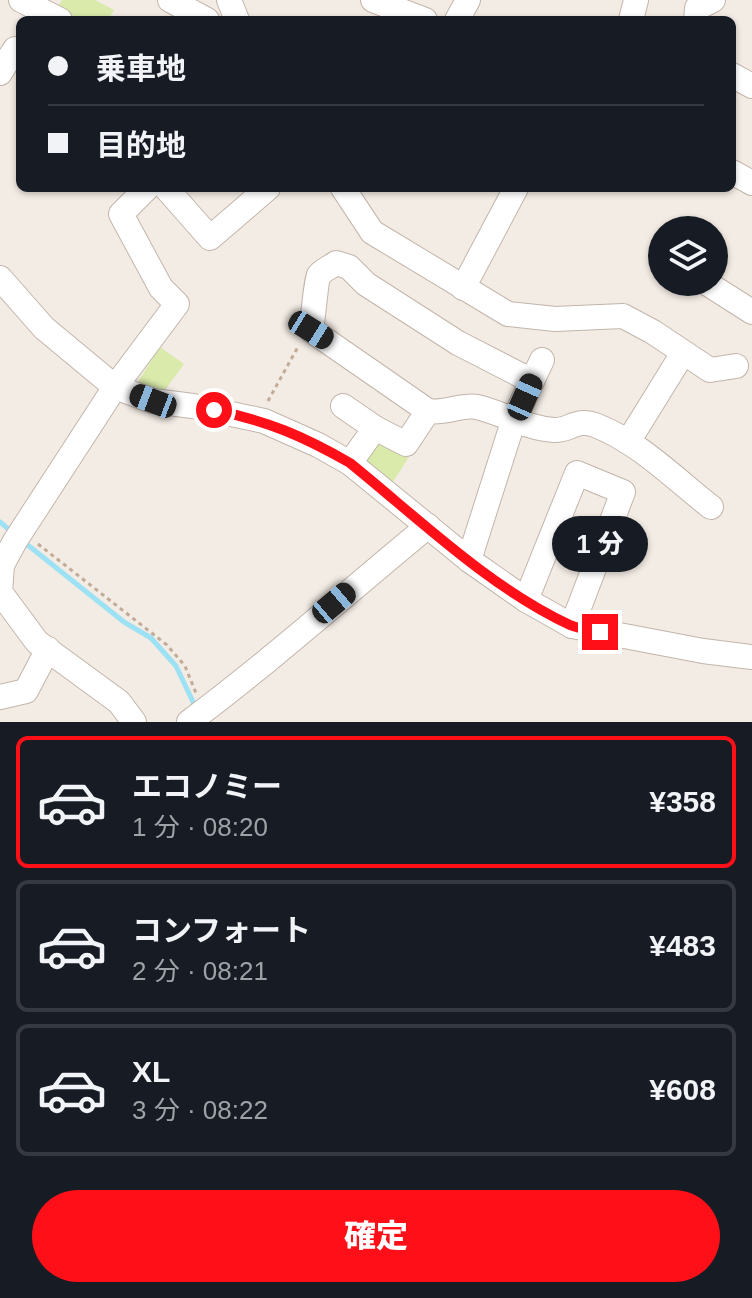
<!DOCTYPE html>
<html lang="ja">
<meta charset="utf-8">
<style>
:root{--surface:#171b24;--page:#242831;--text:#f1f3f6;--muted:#9ea1a6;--line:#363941;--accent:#ff1018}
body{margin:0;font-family:Arial,"Noto Sans JP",sans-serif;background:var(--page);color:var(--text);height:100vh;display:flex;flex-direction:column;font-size:30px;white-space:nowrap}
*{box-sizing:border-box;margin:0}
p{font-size:26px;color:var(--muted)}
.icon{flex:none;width:44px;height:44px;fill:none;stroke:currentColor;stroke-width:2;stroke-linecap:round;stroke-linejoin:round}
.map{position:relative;height:722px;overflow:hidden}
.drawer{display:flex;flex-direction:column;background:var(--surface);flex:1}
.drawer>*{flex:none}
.top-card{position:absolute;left:16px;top:16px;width:720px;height:176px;border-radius:12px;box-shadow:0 2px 6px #0004;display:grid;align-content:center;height:176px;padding:0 32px;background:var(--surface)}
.controls{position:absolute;left:648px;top:216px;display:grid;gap:16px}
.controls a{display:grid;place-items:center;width:80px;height:80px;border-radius:50%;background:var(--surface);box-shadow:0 2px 6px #0004;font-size:40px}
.end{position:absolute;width:36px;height:36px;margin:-18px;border:10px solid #ff1018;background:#fff;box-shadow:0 0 0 4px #fff}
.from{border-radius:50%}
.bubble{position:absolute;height:56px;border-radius:28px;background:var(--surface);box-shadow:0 2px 6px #0004;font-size:26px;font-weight:800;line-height:56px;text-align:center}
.car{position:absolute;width:24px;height:48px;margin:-24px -12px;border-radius:10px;box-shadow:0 0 6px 2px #0007;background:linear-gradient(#222 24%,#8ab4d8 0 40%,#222 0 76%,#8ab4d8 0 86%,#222 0)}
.top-card b{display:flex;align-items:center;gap:28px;height:76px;font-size:30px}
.top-card b+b{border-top:2px solid var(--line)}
.top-card i{width:20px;height:20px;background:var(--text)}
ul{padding:14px 0 0;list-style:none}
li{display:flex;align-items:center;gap:24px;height:132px;margin:0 16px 12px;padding:0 16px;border:4px solid var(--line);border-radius:12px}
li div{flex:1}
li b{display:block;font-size:30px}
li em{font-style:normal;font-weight:800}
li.active{border-color:var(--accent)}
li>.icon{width:72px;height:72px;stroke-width:1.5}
.button{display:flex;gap:16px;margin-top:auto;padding:16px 32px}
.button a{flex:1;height:92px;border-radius:48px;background:var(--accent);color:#fff;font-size:32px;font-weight:800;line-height:92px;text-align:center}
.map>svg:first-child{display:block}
.green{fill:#d9eaab}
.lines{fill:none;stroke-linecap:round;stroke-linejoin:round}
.stream{stroke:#9de1f4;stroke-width:5}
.minor-casing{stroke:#c2b5aa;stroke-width:26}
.path{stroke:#c2ab97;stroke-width:3;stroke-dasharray:4 4;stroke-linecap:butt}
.minor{stroke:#fff;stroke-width:24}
.route{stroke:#ff1018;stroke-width:10}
</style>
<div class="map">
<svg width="752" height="722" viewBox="0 0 752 722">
<rect width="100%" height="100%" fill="#f3ece5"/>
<!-- green -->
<g class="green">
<polygon points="62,0 95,0 114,10 108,20 77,20 57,9"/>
<polygon points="160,347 184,364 165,390 139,383 139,380"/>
<polygon points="374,435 412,452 391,485 357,461"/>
</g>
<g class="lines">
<!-- stream -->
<g class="stream">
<polyline points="0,522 13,533"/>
<polyline points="24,542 124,622 151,638 176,666 195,706"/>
</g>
<defs>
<g id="minor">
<polyline points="21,0 60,20"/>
<polyline points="170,0 207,20"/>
<polyline points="229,0 237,20"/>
<polyline points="373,0 425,20"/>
<polyline points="457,20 468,0"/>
<polyline points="631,20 636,0"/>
<polyline points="696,20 697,8 713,0"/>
<polyline points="0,73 15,49 20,51"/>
<polyline points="732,75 752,86"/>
<polyline points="732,172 752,183"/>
<polyline points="166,188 210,238 268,188"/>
<polyline points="343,188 372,232 508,314 555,319 623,316 653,332 710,370 736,366"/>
<polyline points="0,278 44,328 115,387 153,401 193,406 264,421 318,445 350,463 469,560 526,600 572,626 703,651 752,657"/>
<polyline points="705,282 752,312"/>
<polyline points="463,288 516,188"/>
<polyline points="343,406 375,428"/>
<path d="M428 411 311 330C313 320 316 280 319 275 323 270 331 267 336 263L349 267 366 284 458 343 532 381 542 360"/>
<polyline points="628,442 683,353"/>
<path d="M350 463 375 428 406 444 428 411C444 414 462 404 477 407 503 413 525 428 554 430 569 431 577 418 595 425 639 442 675 479 711 507"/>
<polyline points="469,560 513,422 532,381"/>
<polyline points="526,600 577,473 623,492 572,626"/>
<polyline points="0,697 26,691 48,649"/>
<polyline points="134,722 119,702 37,642 0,592 2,565 15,541 115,387 177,304 161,288 121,214 147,188"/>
<path d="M189 722C272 660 348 592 428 526"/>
</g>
</defs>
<!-- minor casing -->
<use href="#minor" class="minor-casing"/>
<!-- path -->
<g class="path">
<polyline points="268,401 299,345"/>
<polyline points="38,544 167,645 185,666 196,693"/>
</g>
<!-- minor -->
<use href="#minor" class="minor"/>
</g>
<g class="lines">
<!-- route -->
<path class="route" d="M214 410C268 421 303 436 350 463 418 518 490 588 570 625 579 629 590 630 600 632"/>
</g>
</svg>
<div class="controls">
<a><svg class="icon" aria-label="layers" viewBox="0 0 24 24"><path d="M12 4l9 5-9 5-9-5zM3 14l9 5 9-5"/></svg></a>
</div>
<i class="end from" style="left:214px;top:410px"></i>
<i class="end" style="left:600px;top:632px"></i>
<div class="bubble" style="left:552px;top:516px;width:96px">1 分</div>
<i class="car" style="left:311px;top:330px;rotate:122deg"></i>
<i class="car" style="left:525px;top:397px;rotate:24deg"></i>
<i class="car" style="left:153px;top:401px;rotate:291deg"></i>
<i class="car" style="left:334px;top:603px;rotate:50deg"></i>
<div class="top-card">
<b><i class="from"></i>乗車地</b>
<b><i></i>目的地</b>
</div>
</div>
<section class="drawer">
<ul>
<li class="active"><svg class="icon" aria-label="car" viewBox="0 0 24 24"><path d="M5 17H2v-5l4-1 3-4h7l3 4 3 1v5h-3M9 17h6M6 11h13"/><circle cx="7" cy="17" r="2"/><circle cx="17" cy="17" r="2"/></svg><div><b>エコノミー</b><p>1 分 · 08:20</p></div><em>¥358</em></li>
<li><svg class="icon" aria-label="car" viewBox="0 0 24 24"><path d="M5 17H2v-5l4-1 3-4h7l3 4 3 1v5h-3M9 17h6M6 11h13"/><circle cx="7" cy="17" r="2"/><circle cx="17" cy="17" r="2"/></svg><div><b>コンフォート</b><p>2 分 · 08:21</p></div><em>¥483</em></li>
<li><svg class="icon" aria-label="car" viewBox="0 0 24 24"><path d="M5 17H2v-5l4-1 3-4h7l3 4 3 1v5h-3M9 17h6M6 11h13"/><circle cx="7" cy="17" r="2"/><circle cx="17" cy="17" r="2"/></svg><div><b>XL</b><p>3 分 · 08:22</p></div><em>¥608</em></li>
</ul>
<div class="button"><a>確定</a></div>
</section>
